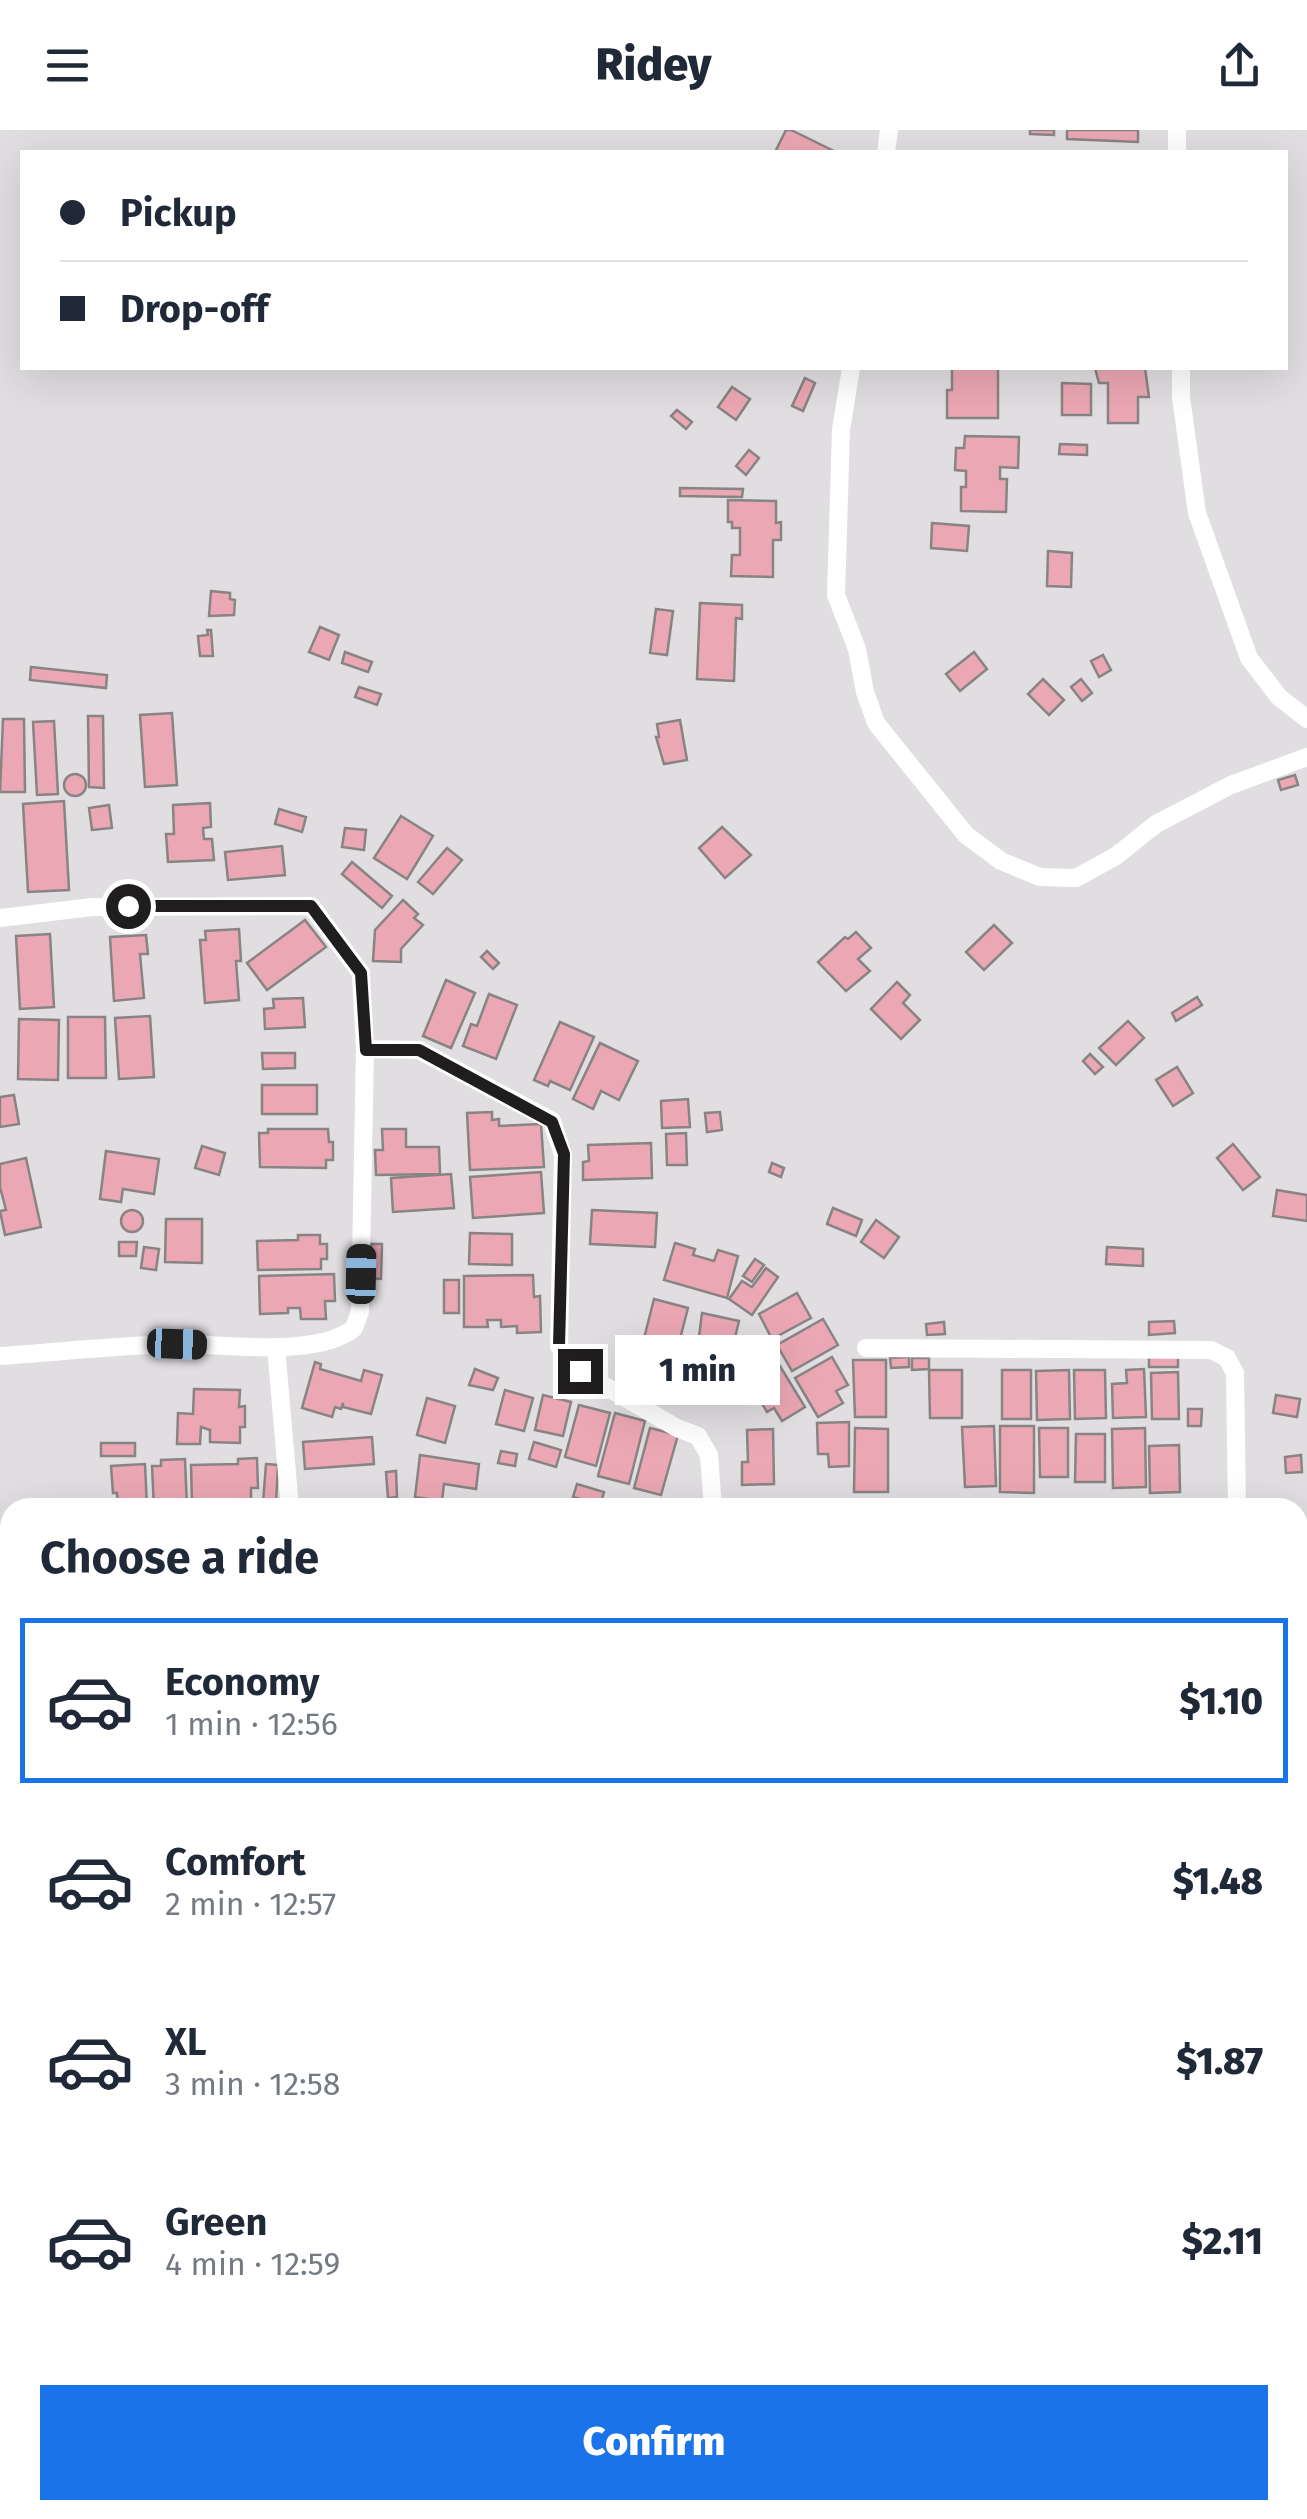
<!DOCTYPE html>
<meta charset="utf-8">
<style>
:root{--surface:#fff;--page:#f6f6f7;--text:#1f2937;--muted:#747a83;--line:#e0e1e3;--accent:#1a73e8}
body{margin:0;font-family:"Fira Sans",sans-serif;background:var(--page);color:var(--text);height:100vh;display:flex;flex-direction:column;font-size:38px;white-space:nowrap}
*{box-sizing:border-box;margin:0}
p{font-size:32px;color:var(--muted)}
.icon{flex:none;width:55px;height:55px;fill:none;stroke:currentColor;stroke-width:2;stroke-linecap:round;stroke-linejoin:round}
.map{position:relative;flex:1;overflow:hidden}
.side{position:absolute;left:0px;top:1368px;width:1308px;height:1022px;display:flex;flex-direction:column;background:var(--surface);border-radius:30px 30px 0 0;box-shadow:0 10px 40px #0002}
.side>*{flex:none}
.hud{position:absolute;left:20px;top:20px;width:1268px;height:220px;border-radius:0px;box-shadow:0 10px 40px #0002;display:grid;align-content:center;height:220px;padding:0 40px;background:var(--surface)}
.end{position:absolute;width:45px;height:45px;margin:-22px;border:12px solid #1f1d1e;background:#fff;box-shadow:0 0 0 5px #fff}
.from{border-radius:50%}
.bubble{position:absolute;height:70px;border-radius:0px;background:var(--surface);box-shadow:0 10px 40px #0002;font-size:32px;font-weight:800;line-height:70px;text-align:center}
.car{position:absolute;width:30px;height:60px;margin:-30px -15px;border-radius:12px;box-shadow:0 0 8px 2px #0007;background:linear-gradient(#222 24%,#8ab4d8 0 40%,#222 0 76%,#8ab4d8 0 86%,#222 0)}
.hud b{display:flex;align-items:center;gap:35px;height:95px;font-size:38px}
.hud b+b{border-top:2px solid var(--line)}
.hud i{width:25px;height:25px;background:var(--text)}
ul{padding:0;list-style:none}
li{display:flex;align-items:center;gap:30px;height:165px;margin:0 20px 15px;padding:0 20px;border:5px solid transparent;border-radius:0px}
li div{flex:1}
li b{display:block;font-size:38px}
li em{font-style:normal;font-weight:800}
li.on{border-color:var(--accent)}
li>.icon{width:90px;height:90px;stroke-width:1.5}
h2{padding:0 40px;font-size:45px;line-height:120px}
.cta{display:flex;gap:20px;margin-top:auto;padding:20px 40px}
.cta a{flex:1;height:115px;border-radius:0px;background:var(--accent);color:#fff;font-size:40px;font-weight:800;line-height:115px;text-align:center}
header{display:flex;justify-content:space-between;align-items:center;height:130px;padding:0 40px;background:var(--surface);font-size:45px;font-weight:800}
.map>svg:first-child{display:block}
.building{fill:#eba7b3;stroke:#888484;stroke-width:2.5}
.lines{fill:none;stroke-linecap:round;stroke-linejoin:round}
.minor{stroke:#fff;stroke-width:18}
.tertiary{stroke:#fff;stroke-width:20}
.secondary{stroke:#e6dcf6;stroke-width:22}
.route{stroke:#1f1d1e;stroke-width:12}
</style>
<header><svg class="icon" aria-label="menu" viewBox="0 0 24 24"><path d="M4 6h16M4 12h16M4 18h16"/></svg>Ridey<svg class="icon" aria-label="share" viewBox="0 0 24 24"><path d="M12 15V3M7 8l5-5 5 5M5 13v7h14v-7"/></svg></header>
<div class="map">
<svg width="1307" height="2389" viewBox="0 0 1307 2389">
<rect width="100%" height="100%" fill="#e1dee1"/>
<!-- building -->
<g class="building">
<polygon points="786,0 791,0 836,22 775,22"/>
<polygon points="1030,0 1054,0 1054,5 1030,4"/>
<polygon points="1067,0 1138,0 1138,12 1067,9"/>
<polygon points="952,238 998,238 998,288 947,288 947,260 952,260"/>
<polygon points="1095,238 1145,238 1149,267 1138,267 1138,293 1108,293 1108,253 1099,253"/>
<polygon points="805,248 815,253 803,281 792,276"/>
<polygon points="1062,253 1091,254 1091,285 1062,285"/>
<polygon points="732,257 750,269 736,290 718,277"/>
<polygon points="677,280 692,292 686,299 671,286"/>
<polygon points="965,306 1019,307 1018,338 1000,337 1000,349 1007,349 1006,382 961,381 961,357 966,357 966,341 955,340 956,318 964,318"/>
<polygon points="1060,314 1087,315 1087,325 1059,324"/>
<polygon points="749,320 759,328 746,345 736,336"/>
<polygon points="680,358 743,359 742,367 680,366"/>
<polygon points="728,370 776,371 776,393 781,392 781,410 773,410 773,447 731,446 732,425 740,425 740,398 732,398 732,392 728,392"/>
<polygon points="932,393 969,396 967,421 931,418"/>
<polygon points="1048,421 1072,423 1071,457 1047,456"/>
<polygon points="211,461 230,463 230,469 235,470 234,485 209,486"/>
<polygon points="700,473 742,475 742,489 736,488 734,551 697,549"/>
<polygon points="656,479 673,481 667,525 650,523"/>
<polygon points="320,497 339,505 329,530 309,522"/>
<polygon points="207,500 211,500 213,526 200,526 198,506 208,505"/>
<polygon points="345,522 372,532 368,542 342,533"/>
<polygon points="974,522 987,539 960,561 946,544"/>
<polygon points="1103,525 1111,540 1099,547 1091,531"/>
<polygon points="31,537 107,545 106,558 30,550"/>
<polygon points="1043,549 1064,570 1049,585 1028,564"/>
<polygon points="1081,549 1092,563 1082,571 1071,557"/>
<polygon points="359,557 381,564 377,575 355,567"/>
<polygon points="172,583 177,655 145,657 140,585"/>
<polygon points="88,586 103,586 104,658 89,657"/>
<polygon points="3,589 24,589 25,662 0,662"/>
<polygon points="680,590 687,630 664,634 656,607 659,607 657,594"/>
<polygon points="54,591 58,664 37,665 33,592"/>
<circle cx="75" cy="655" r="11"/>
<polygon points="1295,645 1298,655 1281,660 1278,650"/>
<polygon points="64,671 69,760 28,762 23,674"/>
<polygon points="210,673 211,697 203,698 204,709 212,709 214,730 168,732 166,704 174,704 173,675"/>
<polygon points="109,675 112,698 92,700 89,678"/>
<polygon points="279,679 306,687 302,702 275,694"/>
<polygon points="401,686 433,706 407,749 374,728"/>
<polygon points="722,697 751,725 725,748 699,718"/>
<polygon points="345,698 366,700 364,720 342,717"/>
<polygon points="282,716 285,745 228,750 225,722"/>
<polygon points="447,718 462,730 433,764 418,752"/>
<polygon points="352,732 392,766 382,778 342,744"/>
<polygon points="403,770 418,784 414,788 423,795 401,819 401,832 373,831 375,800"/>
<polygon points="305,790 326,817 267,860 247,833"/>
<polygon points="994,795 1012,813 984,840 966,822"/>
<polygon points="239,799 241,831 236,831 239,870 205,873 200,810 206,810 205,801"/>
<polygon points="856,802 871,818 858,829 870,841 846,861 818,832 845,807 848,809"/>
<polygon points="50,804 54,877 20,879 16,806"/>
<polygon points="146,805 148,824 140,824 144,868 114,871 110,807"/>
<polygon points="487,821 499,833 493,839 481,827"/>
<polygon points="446,850 475,863 451,918 423,906"/>
<polygon points="897,852 910,865 903,873 920,890 901,909 871,879"/>
<polygon points="489,864 517,875 496,929 463,916 471,894 477,896"/>
<polygon points="1197,867 1202,875 1176,891 1172,883"/>
<polygon points="303,868 305,897 265,899 264,879 274,878 273,869"/>
<polygon points="150,886 154,947 119,949 115,888"/>
<polygon points="68,887 105,887 106,948 68,948"/>
<polygon points="19,889 59,890 58,950 18,949"/>
<polygon points="1128,891 1144,908 1116,935 1099,918"/>
<polygon points="560,892 594,907 570,960 550,951 548,956 534,950"/>
<polygon points="600,913 638,931 619,970 601,961 593,979 573,969"/>
<polygon points="262,923 295,923 295,938 263,939"/>
<polygon points="1090,924 1103,937 1095,944 1083,931"/>
<polygon points="1177,937 1193,963 1173,976 1156,950"/>
<rect x="262" y="955" width="55" height="29"/>
<polygon points="14,965 19,994 0,997 0,967"/>
<polygon points="688,969 690,997 662,998 661,971"/>
<polygon points="492,982 492,990 499,989 499,996 541,994 544,1037 470,1040 467,983"/>
<polygon points="720,982 722,1000 707,1002 705,983"/>
<polygon points="268,999 328,999 329,1012 333,1012 333,1030 326,1030 326,1038 260,1037 259,1003 268,1003"/>
<polygon points="382,999 406,999 406,1017 439,1017 440,1044 376,1045 375,1020 383,1020"/>
<polygon points="686,1003 687,1035 667,1035 666,1004"/>
<polygon points="651,1013 652,1048 583,1050 583,1032 589,1031 588,1015"/>
<polygon points="1233,1014 1260,1047 1243,1060 1217,1028"/>
<polygon points="202,1016 225,1023 219,1045 195,1038"/>
<polygon points="106,1021 159,1029 154,1064 123,1059 121,1072 100,1069"/>
<polygon points="26,1028 41,1097 5,1105 0,1081 6,1080 0,1057 0,1034"/>
<polygon points="772,1033 784,1038 781,1047 769,1042"/>
<polygon points="541,1042 544,1083 473,1088 470,1047"/>
<polygon points="451,1044 454,1078 393,1082 391,1048"/>
<polygon points="1277,1060 1307,1065 1307,1091 1273,1086"/>
<polygon points="833,1078 862,1090 856,1106 827,1094"/>
<polygon points="592,1080 657,1083 655,1117 590,1114"/>
<circle cx="132" cy="1091" r="11"/>
<polygon points="166,1089 202,1089 202,1133 165,1132"/>
<polygon points="876,1090 899,1107 884,1128 861,1112"/>
<polygon points="470,1103 512,1104 512,1135 469,1134"/>
<polygon points="298,1105 320,1105 320,1114 327,1114 327,1129 321,1129 321,1139 258,1140 257,1111 298,1110"/>
<polygon points="119,1112 137,1112 136,1126 119,1126"/>
<polygon points="675,1113 695,1119 693,1125 714,1131 718,1120 738,1126 727,1168 664,1150"/>
<polygon points="371,1114 382,1114 381,1149 370,1148"/>
<polygon points="144,1117 159,1119 156,1140 141,1138"/>
<polygon points="1107,1117 1143,1119 1143,1136 1106,1134"/>
<polygon points="755,1129 764,1135 752,1152 743,1146"/>
<polygon points="766,1138 778,1147 752,1185 729,1169 742,1151 752,1157"/>
<polygon points="334,1144 335,1171 325,1171 326,1189 301,1189 300,1178 288,1178 288,1183 260,1184 259,1146"/>
<polygon points="533,1145 534,1167 540,1166 541,1202 517,1203 517,1196 501,1197 501,1190 487,1190 488,1197 464,1197 464,1146"/>
<rect x="444" y="1150" width="15" height="33"/>
<polygon points="797,1163 811,1188 772,1209 759,1184"/>
<polygon points="654,1169 688,1178 673,1236 639,1228"/>
<polygon points="702,1183 739,1191 725,1250 688,1241 694,1214 698,1215"/>
<polygon points="823,1189 838,1215 792,1241 777,1215"/>
<polygon points="1174,1191 1175,1203 1149,1205 1149,1192"/>
<polygon points="944,1192 945,1204 927,1205 926,1194"/>
<polygon points="767,1215 805,1277 782,1291 774,1278 767,1282 758,1267 762,1264 742,1230"/>
<polygon points="1149,1225 1178,1226 1178,1237 1149,1237"/>
<polygon points="832,1227 848,1255 836,1261 843,1273 818,1287 795,1248"/>
<polygon points="909,1227 909,1237 891,1238 890,1228"/>
<polygon points="912,1228 929,1228 929,1239 912,1240"/>
<polygon points="853,1230 886,1230 886,1287 855,1287"/>
<polygon points="315,1232 321,1234 320,1239 361,1251 364,1240 382,1245 371,1284 343,1277 343,1273 341,1279 335,1277 332,1287 302,1278"/>
<polygon points="475,1239 498,1248 493,1260 469,1255"/>
<polygon points="1144,1239 1146,1287 1113,1288 1112,1254 1127,1253 1126,1240"/>
<polygon points="929,1240 962,1240 962,1288 930,1288"/>
<rect x="1002" y="1240" width="29" height="49"/>
<polygon points="1069,1240 1070,1289 1037,1290 1036,1241"/>
<polygon points="1074,1240 1105,1240 1106,1288 1075,1289"/>
<polygon points="1178,1242 1179,1289 1152,1289 1151,1243"/>
<polygon points="194,1259 240,1260 239,1277 245,1276 245,1297 240,1297 240,1313 210,1312 210,1300 201,1297 200,1314 177,1314 178,1283 193,1284"/>
<polygon points="505,1260 533,1268 524,1301 496,1294"/>
<polygon points="543,1265 571,1272 563,1306 535,1300"/>
<polygon points="1276,1265 1300,1269 1297,1287 1273,1283"/>
<polygon points="427,1268 455,1276 445,1313 417,1305"/>
<polygon points="579,1275 610,1283 596,1336 565,1327"/>
<polygon points="1188,1279 1202,1279 1201,1296 1188,1296"/>
<polygon points="615,1283 645,1291 629,1354 598,1346"/>
<polygon points="849,1292 849,1336 829,1337 828,1324 818,1324 817,1293"/>
<polygon points="994,1296 996,1356 965,1357 962,1297"/>
<polygon points="1000,1296 1034,1296 1034,1363 1000,1362"/>
<polygon points="650,1298 678,1305 661,1365 634,1358"/>
<polygon points="855,1298 888,1299 888,1362 854,1362"/>
<polygon points="1039,1298 1068,1298 1068,1347 1040,1347"/>
<polygon points="1145,1298 1146,1357 1113,1358 1112,1299"/>
<polygon points="773,1299 774,1354 742,1355 742,1332 748,1332 747,1300"/>
<polygon points="1076,1304 1105,1304 1105,1352 1075,1352"/>
<polygon points="372,1307 374,1334 305,1339 303,1312"/>
<polygon points="534,1312 561,1320 556,1337 529,1329"/>
<rect x="101" y="1313" width="34" height="13"/>
<polygon points="1179,1315 1180,1362 1150,1363 1149,1316"/>
<polygon points="501,1321 517,1324 515,1336 498,1333"/>
<polygon points="420,1325 479,1334 476,1359 444,1354 442,1371 415,1367"/>
<polygon points="1301,1325 1302,1342 1286,1343 1285,1327"/>
<polygon points="257,1328 258,1358 251,1358 251,1372 192,1374 191,1335 238,1334 238,1329"/>
<polygon points="185,1329 187,1378 154,1378 152,1336 161,1336 161,1330"/>
<polygon points="145,1334 147,1378 118,1378 117,1363 113,1363 111,1336"/>
<polygon points="266,1334 278,1335 276,1373 263,1373"/>
<polygon points="396,1341 397,1367 388,1368 386,1342"/>
<polygon points="577,1354 604,1362 600,1375 573,1367"/>
<rect x="1299" y="1544" width="8" height="48"/>
<rect x="1298" y="1612" width="9" height="62"/>
<polygon points="1298,1802 1300,1802 1299,1853 1298,1853"/>
<polygon points="1302,1827 1307,1827 1307,1860 1300,1860"/>
<polygon points="1298,1921 1299,1921 1302,1981 1298,1981"/>
<polygon points="1303,1994 1305,2057 1298,2057 1298,1995"/>
<rect x="1304" y="2199" width="3" height="40"/>
<polygon points="1298,2319 1303,2371 1298,2371"/>
<polygon points="178,2380 224,2380 222,2389 184,2389 185,2385 177,2384"/>
<polygon points="623,2380 659,2380 657,2389 623,2389"/>
<polygon points="665,2380 700,2380 697,2389 662,2389"/>
<polygon points="715,2380 756,2380 754,2389 713,2389"/>
<polygon points="765,2380 802,2380 800,2389 763,2389"/>
<polygon points="1060,2380 1088,2380 1086,2389 1059,2389"/>
<polygon points="1106,2380 1122,2383 1121,2389 1093,2389 1094,2385 1105,2387"/>
<polygon points="271,2381 298,2389 269,2389"/>
</g>
<g class="lines">
<!-- minor -->
<g class="minor">
<polyline points="1177,0 1177,22"/>
<polyline points="886,22 889,0"/>
<polyline points="851,238 841,300 836,465 857,519 865,562 876,593 966,705 1001,731 1040,747 1076,748 1116,726 1156,694 1231,655 1307,627"/>
<polyline points="1181,238 1181,267 1197,383 1249,528 1279,567 1307,589"/>
<path d="M0 788 92 777 311 776 361 843 365 919 360 1181 354 1198C318 1228 225 1214 179 1214 119 1215 59 1222 0 1226"/>
<polyline points="365,919 419,920 552,991 563,1025 559,1216 579,1241 677,1298 698,1306 709,1325 713,1378"/>
<polyline points="276,1217 290,1378"/>
<polyline points="866,1218 1211,1220 1227,1228 1235,1243 1237,1378"/>
<polyline points="1298,1516 1307,1516"/>
<polyline points="1298,1702 1307,1702"/>
<polyline points="1298,1901 1307,1901"/>
<polyline points="1298,2099 1307,2099"/>
<polyline points="1298,2284 1307,2284"/>
<polyline points="344,2380 386,2389"/>
<polyline points="1194,2380 1203,2389"/>
<polyline points="1005,2389 1006,2380"/>
</g>
<!-- tertiary -->
<g class="tertiary">
<polyline points="1298,1450 1307,1450"/>
<polyline points="0,1473 10,1472"/>
</g>
<!-- secondary -->
<g class="secondary">
<polyline points="0,1800 10,1868"/>
<polyline points="69,2380 70,2389"/>
</g>
</g>
<g class="lines">
<!-- route -->
<polyline class="route" points="128,776 311,776 361,843 366,920 419,920 552,992 564,1024 559,1216 580,1241"/>
</g>
</svg>
<i class="end from" style="left:128px;top:776px"></i>
<i class="end" style="left:580px;top:1241px"></i>
<div class="bubble" style="left:615px;top:1205px;width:165px">1 min</div>
<i class="car" style="left:361px;top:1144px;rotate:1deg"></i>
<i class="car" style="left:177px;top:1214px;rotate:92deg"></i>
<div class="hud">
<b><i class="from"></i>Pickup</b>
<b><i></i>Drop-off</b>
</div>
<section class="side">
<h2>Choose a ride</h2>
<ul>
<li class="on"><svg class="icon" aria-label="car" viewBox="0 0 24 24"><path d="M5 17H2v-5l4-1 3-4h7l3 4 3 1v5h-3M9 17h6M6 11h13"/><circle cx="7" cy="17" r="2"/><circle cx="17" cy="17" r="2"/></svg><div><b>Economy</b><p>1 min · 12:56</p></div><em>$1.10</em></li>
<li><svg class="icon" aria-label="car" viewBox="0 0 24 24"><path d="M5 17H2v-5l4-1 3-4h7l3 4 3 1v5h-3M9 17h6M6 11h13"/><circle cx="7" cy="17" r="2"/><circle cx="17" cy="17" r="2"/></svg><div><b>Comfort</b><p>2 min · 12:57</p></div><em>$1.48</em></li>
<li><svg class="icon" aria-label="car" viewBox="0 0 24 24"><path d="M5 17H2v-5l4-1 3-4h7l3 4 3 1v5h-3M9 17h6M6 11h13"/><circle cx="7" cy="17" r="2"/><circle cx="17" cy="17" r="2"/></svg><div><b>XL</b><p>3 min · 12:58</p></div><em>$1.87</em></li>
<li><svg class="icon" aria-label="car" viewBox="0 0 24 24"><path d="M5 17H2v-5l4-1 3-4h7l3 4 3 1v5h-3M9 17h6M6 11h13"/><circle cx="7" cy="17" r="2"/><circle cx="17" cy="17" r="2"/></svg><div><b>Green</b><p>4 min · 12:59</p></div><em>$2.11</em></li>
</ul>
<div class="cta"><a>Confirm</a></div>
</section>
</div>
